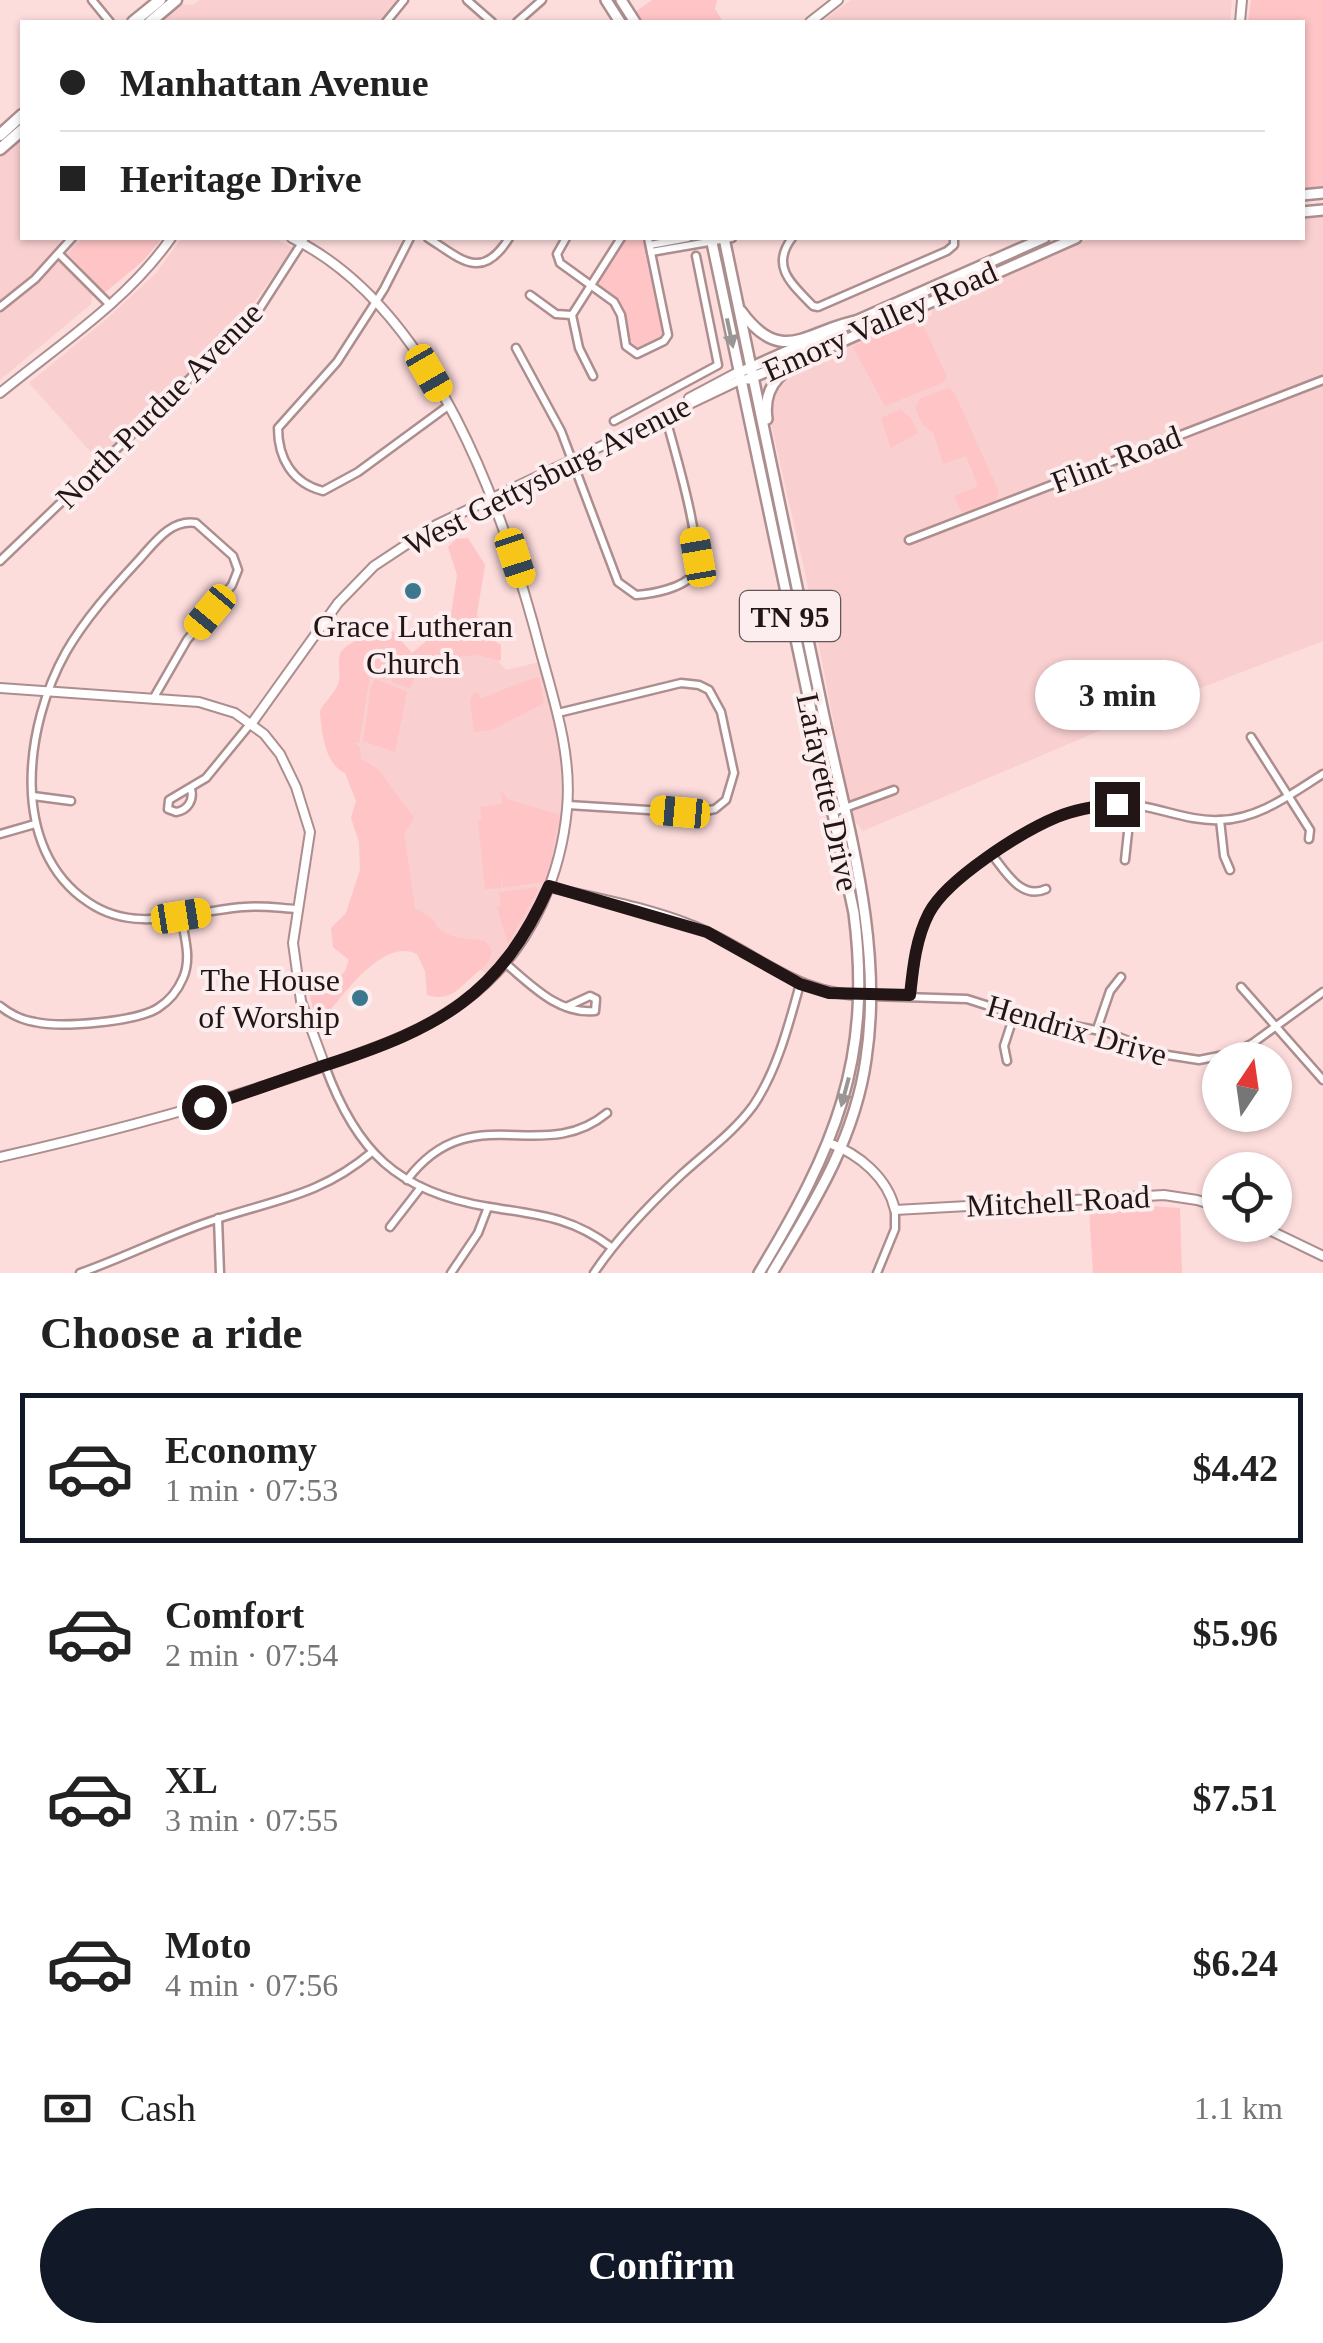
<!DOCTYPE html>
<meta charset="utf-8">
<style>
:root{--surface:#fff;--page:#f6f6f6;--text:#222;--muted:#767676;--line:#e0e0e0;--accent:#111827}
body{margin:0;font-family:Georgia,serif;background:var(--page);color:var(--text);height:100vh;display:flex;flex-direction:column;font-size:38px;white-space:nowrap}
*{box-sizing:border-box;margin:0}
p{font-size:32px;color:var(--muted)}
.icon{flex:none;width:55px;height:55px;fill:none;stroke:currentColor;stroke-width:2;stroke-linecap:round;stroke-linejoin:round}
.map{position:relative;height:1273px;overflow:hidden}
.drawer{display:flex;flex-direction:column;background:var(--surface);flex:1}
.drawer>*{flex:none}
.banner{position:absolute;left:20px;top:20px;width:1285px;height:220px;border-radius:0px;box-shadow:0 2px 8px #0004;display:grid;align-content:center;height:220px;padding:0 40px;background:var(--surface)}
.needle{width:65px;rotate:13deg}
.controls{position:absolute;left:1202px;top:1042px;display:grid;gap:20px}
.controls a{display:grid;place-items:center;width:90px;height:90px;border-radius:50%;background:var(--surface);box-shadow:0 2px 8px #0004;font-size:50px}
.end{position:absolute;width:45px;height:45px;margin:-22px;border:12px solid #211516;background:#fff;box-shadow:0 0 0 5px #fff}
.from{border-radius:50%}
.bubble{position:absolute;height:70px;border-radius:35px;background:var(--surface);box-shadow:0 2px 8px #0004;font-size:32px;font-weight:700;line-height:70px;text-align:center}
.car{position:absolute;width:30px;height:60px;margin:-30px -15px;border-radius:12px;box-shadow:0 0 8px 2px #0007;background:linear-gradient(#f5c518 24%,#345 0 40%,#f5c518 0 76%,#345 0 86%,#f5c518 0)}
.banner b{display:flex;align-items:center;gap:35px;height:95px;font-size:38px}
.banner b+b{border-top:2px solid var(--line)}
.banner i{width:25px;height:25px;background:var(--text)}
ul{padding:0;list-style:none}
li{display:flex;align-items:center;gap:30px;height:150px;margin:0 20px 15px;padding:0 20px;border:5px solid transparent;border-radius:0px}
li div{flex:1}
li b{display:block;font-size:38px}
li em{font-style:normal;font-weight:700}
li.selected{border-color:var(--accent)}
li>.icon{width:90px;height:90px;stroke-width:1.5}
h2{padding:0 40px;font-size:45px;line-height:120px}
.pay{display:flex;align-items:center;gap:25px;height:110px;padding:0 40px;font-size:38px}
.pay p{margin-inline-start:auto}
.primary-button{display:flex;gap:20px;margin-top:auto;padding:20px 40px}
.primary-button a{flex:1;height:115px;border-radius:60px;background:var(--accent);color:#fff;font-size:40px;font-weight:700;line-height:115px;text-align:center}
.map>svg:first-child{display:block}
.built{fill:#f9cfd0}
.green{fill:#fec4c6}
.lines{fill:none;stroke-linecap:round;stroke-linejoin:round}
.minor-casing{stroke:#ad8e8f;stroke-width:11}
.tertiary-casing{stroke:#ad8e8f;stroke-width:12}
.secondary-casing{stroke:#ad8e8f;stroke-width:14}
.primary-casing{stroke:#ad8e8f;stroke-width:14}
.trunk-casing{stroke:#ad8e8f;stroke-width:15}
.minor{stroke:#fff;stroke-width:6}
.tertiary{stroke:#fff;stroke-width:8}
.secondary{stroke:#fff;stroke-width:9}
.primary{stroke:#fff;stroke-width:9}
.trunk{stroke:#fff;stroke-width:10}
.oneway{fill:#9b9696}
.route{stroke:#211516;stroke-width:12}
.poi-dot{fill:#3b778f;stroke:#fceeef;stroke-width:4}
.labels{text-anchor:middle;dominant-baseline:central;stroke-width:8;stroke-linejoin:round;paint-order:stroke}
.shield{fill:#fceeef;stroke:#635657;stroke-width:2.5}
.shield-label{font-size:30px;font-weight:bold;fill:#211516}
.street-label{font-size:32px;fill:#211516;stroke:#fceeef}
.poi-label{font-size:32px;fill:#211516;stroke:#fceeef}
</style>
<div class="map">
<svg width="1323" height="1273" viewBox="0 0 1323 1273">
<rect width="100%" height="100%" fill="#fddcdc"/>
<!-- built -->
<g class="built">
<polygon points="200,0 398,0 379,22 158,22 180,4 193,5"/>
<polygon points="851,0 1232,0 1230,22 821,22"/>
<polygon points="22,135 22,238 162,238 138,265 107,291 99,290 92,295 91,304 0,380 0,155"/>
<polygon points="1323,215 1323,641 1203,687 863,831 855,821 845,783 806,577 770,419 769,400 777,382 803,363 908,320 931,316 934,305 1077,243 1096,238 1302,238 1303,217"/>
<polygon points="182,238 274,238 293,248 241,321 98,460 29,383 108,318 156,273"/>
<polygon points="389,627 412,653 491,653 506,670 540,662 560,747 562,818 553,863 538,902 510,949 487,975 410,915 352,740 364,665"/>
</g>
<!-- green -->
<g class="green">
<polygon points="652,0 717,0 715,9 723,22 641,22 635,12"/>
<polygon points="1251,0 1323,0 1323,187 1303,189 1302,22 1248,22"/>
<polygon points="83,238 162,238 144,260 105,292 99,290 69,254"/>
<polygon points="624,238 644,238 664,331 660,339 637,350 628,341 622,308 598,284"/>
<polygon points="906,321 875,337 911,321 923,325 947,377 942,383 885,406 853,347 865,341 854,344"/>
<polygon points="948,388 954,392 999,492 995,502 966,513 961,511 954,496 978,486 966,456 943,464 933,432 922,424 915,407 921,398"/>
<polygon points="900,409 911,418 918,433 891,448 881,418"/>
<path d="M468 538 485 565 477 614 484 635 501 645V661L477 655 422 660 427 668 415 677 410 688 391 682 394 672 382 668 380 677 370 676 359 743H355L360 748 361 759 378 769 414 818 404 834 415 908 433 919C442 941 464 937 485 941L492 951C489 965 482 968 472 977 457 990 449 1002 427 995L425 971 417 954C384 938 346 991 329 1012L319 1015 313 1009 309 991 316 984 338 979 345 971 349 960 333 947 331 928 346 913 360 870 359 842 351 818 356 801 345 773C325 765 321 730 320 711 325 701 335 693 338 684 342 675 336 662 341 652 345 644 380 627 389 627L412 653 450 621 457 575 448 547 456 539Z"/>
<path d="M539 677 544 703 492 730 474 732 470 700 473 694 479 693 480 699C497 692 519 683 539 677Z"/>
<polygon points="375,679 407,692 395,752 363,741 371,687"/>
<polygon points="501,791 509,800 560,815 546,884 542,882 503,888 501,874 501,888 485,889 478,821 482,820 480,807 502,804"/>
<polygon points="536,887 538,890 508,944 497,907 501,906 499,892"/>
<polygon points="1118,1204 1180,1208 1182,1273 1093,1273 1089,1209 1095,1206"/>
</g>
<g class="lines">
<defs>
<g id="minor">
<polyline points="92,0 110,22"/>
<polyline points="467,0 492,22"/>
<polyline points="386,22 404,0"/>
<polyline points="517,22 542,0"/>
<path d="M410 238 384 289 337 362 278 428C278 458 292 483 323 491L358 472 448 406"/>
<path d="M428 238C461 259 482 282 509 238"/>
<polyline points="566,238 557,254 560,263 614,302 621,315 626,346 637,354 664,341 668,335 648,238"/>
<path d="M792 238C770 267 792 284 813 306L818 307 947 251 954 245V238"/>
<polyline points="650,245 688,238"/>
<polyline points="651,252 732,238"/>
<polyline points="59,254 109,304"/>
<polyline points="530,295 556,314 572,315 621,238"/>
<polyline points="0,307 35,279 72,238"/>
<polyline points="572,315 579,348 593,376"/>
<path d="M516 348 561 431 618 582 636 595C652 594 684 588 693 574 707 554 672 442 665 415"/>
<polyline points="614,421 718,365 696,256"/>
<polyline points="909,540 1323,380"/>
<polyline points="0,561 255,316 305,238"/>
<path d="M153 699 187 640 232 585 238 570 233 556 196 523C169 519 153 545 136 563 111 590 85 619 66 652 25 725 8 848 88 902 135 935 191 911 243 907 261 905 279 908 296 909"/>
<polyline points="558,713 681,683 699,685 709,690 721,712 734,773 726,800 715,809 696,813 568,805"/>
<polyline points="1251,737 1310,830 1309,839"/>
<path d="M191 789C194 800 188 810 176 812L168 809 169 800 206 778 251 723"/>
<polyline points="33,796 71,801"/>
<polyline points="831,813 894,790"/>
<polyline points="1220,820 1224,856 1230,870"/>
<polyline points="0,834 35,824"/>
<path d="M993 856C1006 873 1022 900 1046 889"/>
<polyline points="1125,860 1131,804"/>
<path d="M505 963C531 985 559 1015 595 1011L596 999 590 996 566 1007"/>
<polyline points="1241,987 1323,1080"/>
<path d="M911 995C913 965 916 933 933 907 951 877 1029 826 1062 815 1079 809 1097 805 1114 804 1150 802 1184 822 1220 820 1259 819 1291 794 1323 774"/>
<polyline points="872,996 967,999 1017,1015 1106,1032 1161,1054 1199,1060 1234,1053 1253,1043 1323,992"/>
<path d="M0 1006C10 1014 22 1020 35 1022 61 1028 136 1022 158 1008 169 1001 178 990 183 978 192 958 184 936 181 916"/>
<polyline points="1097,1029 1110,991 1121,977"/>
<polyline points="1007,1061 1004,1046 1014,1015"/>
<path d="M325 1066C356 1151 397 1192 489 1207 537 1215 570 1216 611 1247"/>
<path d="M407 1180C471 1095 542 1167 607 1113"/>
<polyline points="218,1218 220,1273"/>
<polyline points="390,1227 421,1187"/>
<path d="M80 1273C126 1257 170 1234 217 1219 278 1199 321 1195 372 1152"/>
<polyline points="451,1273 478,1233 488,1207"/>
<path d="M594 1273C618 1237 649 1205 681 1175 705 1153 733 1133 753 1106 777 1071 789 1024 800 984"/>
<polyline points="877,1273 895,1229 895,1210"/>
</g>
<g id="tertiary">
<polyline points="810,22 838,0"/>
<polyline points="1240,22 1242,0"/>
<path d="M0 393C59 345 128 300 171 238"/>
<polyline points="689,398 738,372"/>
<polyline points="0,688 199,702 235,713 264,734 280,754 296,787 310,832 293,943 301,1001 325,1066"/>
<polyline points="252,723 338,603 374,566 436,525 740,380"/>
<path d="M549 887C601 900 659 909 707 932 768 961 799 996 872 996"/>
<path d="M829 1143C859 1154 888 1178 895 1210L1164 1195 1197 1200 1220 1207"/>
<path d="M0 1157C101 1134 200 1108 298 1075 366 1051 432 1033 486 983 534 939 561 873 567 809 572 755 555 704 541 653 504 510 434 308 292 238"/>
<polyline points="1259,1225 1323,1256"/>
</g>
<g id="secondary">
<polyline points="1302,195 1323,193"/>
<polyline points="1302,212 1323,210"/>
<polyline points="818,352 1076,238"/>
<polyline points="745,370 1044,238"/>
<polyline points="748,379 803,357"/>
</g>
<g id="primary">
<polyline points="606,0 620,22"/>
<polyline points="621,0 635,22"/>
<path d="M711 238 854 913C873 1061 834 1149 759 1273"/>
<path d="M724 238C756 394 789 550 822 707 846 822 884 941 866 1059 855 1139 813 1205 772 1273"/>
<path d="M741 311C783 369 809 328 861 320"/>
<path d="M767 419C761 378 792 366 823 350"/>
</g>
<g id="trunk">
<polyline points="133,22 160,0"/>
<polyline points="150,22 176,0"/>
<polyline points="0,135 22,115"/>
<polyline points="0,149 22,130"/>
</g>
</defs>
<!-- minor casing -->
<use href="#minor" class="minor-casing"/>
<!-- tertiary casing -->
<use href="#tertiary" class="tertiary-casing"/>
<!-- secondary casing -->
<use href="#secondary" class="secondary-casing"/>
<!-- primary casing -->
<use href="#primary" class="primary-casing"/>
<!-- trunk casing -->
<use href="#trunk" class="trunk-casing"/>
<!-- minor -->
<use href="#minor" class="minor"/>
<!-- tertiary -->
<use href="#tertiary" class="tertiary"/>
<!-- secondary -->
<use href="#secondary" class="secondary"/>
<!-- primary -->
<use href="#primary" class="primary"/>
<!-- trunk -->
<use href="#trunk" class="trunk"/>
</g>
<!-- one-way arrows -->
<defs><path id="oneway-solid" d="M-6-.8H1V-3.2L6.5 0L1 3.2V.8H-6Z" transform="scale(2.5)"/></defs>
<g class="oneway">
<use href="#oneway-solid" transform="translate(730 333) rotate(78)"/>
<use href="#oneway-solid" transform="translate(845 1092) rotate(105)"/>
</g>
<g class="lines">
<!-- route -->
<path class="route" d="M204 1107C246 1093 287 1078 329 1064 439 1028 500 996 549 886L707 932 800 984 829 993 910 995C913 967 916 938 929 913 947 879 1021 832 1057 817 1076 809 1097 806 1117 804"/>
</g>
<!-- markers -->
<g class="poi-dot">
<circle cx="413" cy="591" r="10"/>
<circle cx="360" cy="998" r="10"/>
</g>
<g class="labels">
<!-- shield labels -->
<rect class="shield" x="740" y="591" width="100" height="50" rx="8"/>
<g class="shield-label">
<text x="790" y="616">TN 95</text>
</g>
<!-- street labels -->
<g class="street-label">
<text transform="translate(880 321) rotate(-24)">Emory Valley Road</text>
<text transform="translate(159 405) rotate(-45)">North Purdue Avenue</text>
<text transform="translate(1116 459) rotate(-21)">Flint Road</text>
<text transform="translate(547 475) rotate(-27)">West Gettysburg Avenue</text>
<text transform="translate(828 792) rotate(78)">Lafayette Drive</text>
<text transform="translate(1077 1030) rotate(16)">Hendrix Drive</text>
<text transform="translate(1058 1201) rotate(-3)">Mitchell Road</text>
</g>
<!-- poi labels -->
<g class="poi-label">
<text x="413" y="626">Grace Lutheran<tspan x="413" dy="37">Church</tspan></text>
<text x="340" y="980" text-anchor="end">The House<tspan x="340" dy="37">of Worship</tspan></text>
</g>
</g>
</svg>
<div class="controls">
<a><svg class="needle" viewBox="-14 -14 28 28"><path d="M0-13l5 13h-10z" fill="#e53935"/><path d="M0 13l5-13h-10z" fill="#767676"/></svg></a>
<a><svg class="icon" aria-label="locate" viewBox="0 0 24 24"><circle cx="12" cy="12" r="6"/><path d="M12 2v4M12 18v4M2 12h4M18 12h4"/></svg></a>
</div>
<i class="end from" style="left:204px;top:1107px"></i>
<i class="end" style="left:1117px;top:804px"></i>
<div class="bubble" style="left:1035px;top:660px;width:165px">3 min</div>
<i class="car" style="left:429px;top:373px;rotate:150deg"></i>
<i class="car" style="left:698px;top:557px;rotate:350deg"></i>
<i class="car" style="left:515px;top:558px;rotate:162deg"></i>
<i class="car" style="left:210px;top:612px;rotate:220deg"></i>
<i class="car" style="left:680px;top:812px;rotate:275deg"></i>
<i class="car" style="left:181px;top:916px;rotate:81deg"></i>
<div class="banner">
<b><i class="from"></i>Manhattan Avenue</b>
<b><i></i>Heritage Drive</b>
</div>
</div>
<section class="drawer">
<h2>Choose a ride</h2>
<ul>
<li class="selected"><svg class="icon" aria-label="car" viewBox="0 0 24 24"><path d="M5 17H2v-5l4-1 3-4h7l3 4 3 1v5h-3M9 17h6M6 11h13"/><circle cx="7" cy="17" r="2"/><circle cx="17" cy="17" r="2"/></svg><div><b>Economy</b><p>1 min · 07:53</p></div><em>$4.42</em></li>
<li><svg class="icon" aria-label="car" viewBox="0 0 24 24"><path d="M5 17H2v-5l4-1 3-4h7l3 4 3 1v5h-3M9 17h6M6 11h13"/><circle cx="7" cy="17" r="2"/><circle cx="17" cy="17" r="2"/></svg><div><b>Comfort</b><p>2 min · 07:54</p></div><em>$5.96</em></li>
<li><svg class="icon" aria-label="car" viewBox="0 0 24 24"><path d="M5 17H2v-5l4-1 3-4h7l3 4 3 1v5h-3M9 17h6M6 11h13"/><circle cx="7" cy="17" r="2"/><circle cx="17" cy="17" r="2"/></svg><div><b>XL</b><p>3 min · 07:55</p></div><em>$7.51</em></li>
<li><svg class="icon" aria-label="car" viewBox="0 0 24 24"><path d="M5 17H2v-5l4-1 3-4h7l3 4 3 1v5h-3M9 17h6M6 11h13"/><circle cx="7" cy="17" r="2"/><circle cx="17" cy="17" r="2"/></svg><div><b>Moto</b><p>4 min · 07:56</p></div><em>$6.24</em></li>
</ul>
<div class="pay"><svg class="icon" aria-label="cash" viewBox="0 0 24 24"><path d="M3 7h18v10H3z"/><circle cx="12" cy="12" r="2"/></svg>Cash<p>1.1 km</p></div>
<div class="primary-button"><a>Confirm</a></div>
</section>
